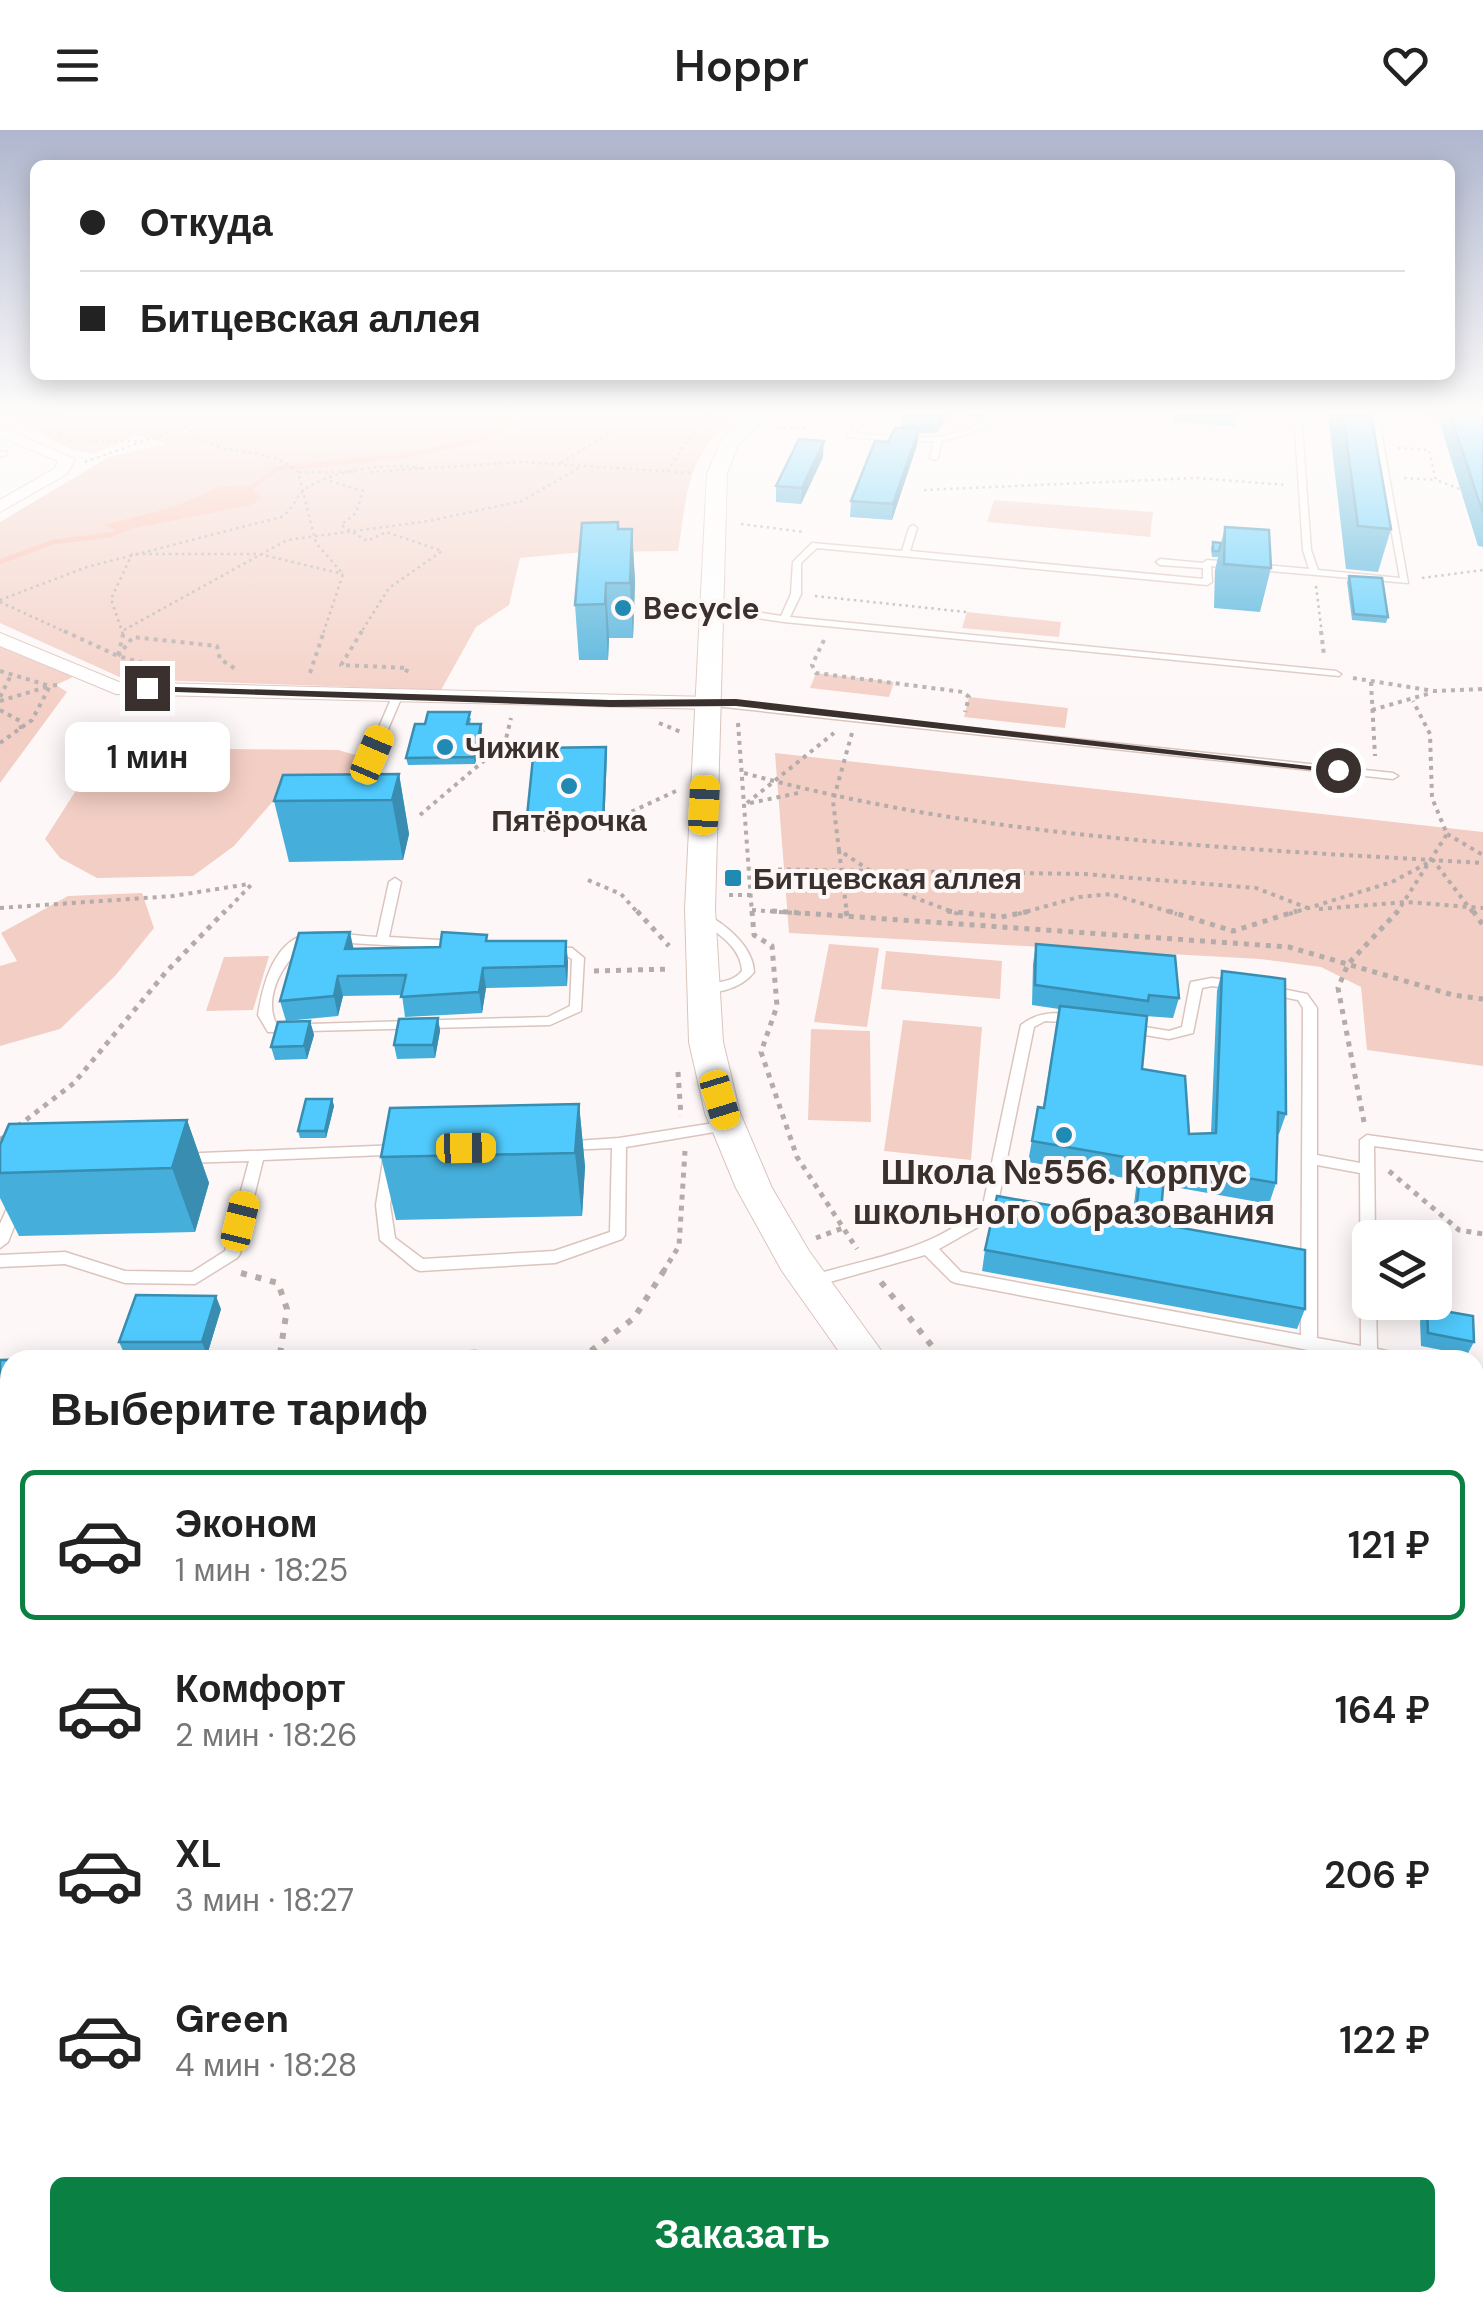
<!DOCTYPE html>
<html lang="ru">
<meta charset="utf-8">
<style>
:root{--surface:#fff;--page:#f2f2f2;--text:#222;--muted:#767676;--line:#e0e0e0;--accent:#0b8043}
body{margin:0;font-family:"DM Sans",sans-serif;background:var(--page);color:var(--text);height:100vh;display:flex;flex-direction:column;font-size:38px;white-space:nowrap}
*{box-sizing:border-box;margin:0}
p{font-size:32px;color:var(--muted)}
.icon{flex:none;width:55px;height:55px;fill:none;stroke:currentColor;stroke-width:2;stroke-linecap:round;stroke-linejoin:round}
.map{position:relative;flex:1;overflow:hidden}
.panel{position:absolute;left:0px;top:1220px;width:1485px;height:962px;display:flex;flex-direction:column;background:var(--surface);border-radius:30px 30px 0 0;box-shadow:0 5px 25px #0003}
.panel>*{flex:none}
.guide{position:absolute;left:30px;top:30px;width:1425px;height:220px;border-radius:15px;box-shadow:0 5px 25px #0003;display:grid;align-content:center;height:220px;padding:0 50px;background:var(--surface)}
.controls{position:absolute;left:1352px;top:1090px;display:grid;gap:20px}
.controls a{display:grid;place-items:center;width:100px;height:100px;border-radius:15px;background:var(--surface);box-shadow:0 5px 25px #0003;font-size:50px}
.end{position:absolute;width:45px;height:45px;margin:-22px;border:12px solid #3a312e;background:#fff;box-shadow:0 0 0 5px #fff}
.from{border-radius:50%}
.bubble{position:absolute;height:70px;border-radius:15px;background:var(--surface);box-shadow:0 5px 25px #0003;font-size:32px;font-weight:600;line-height:70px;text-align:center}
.car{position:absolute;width:30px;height:60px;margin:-30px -15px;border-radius:12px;box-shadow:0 0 8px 2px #0007;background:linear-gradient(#f5c518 24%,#345 0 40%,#f5c518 0 76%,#345 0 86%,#f5c518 0)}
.guide b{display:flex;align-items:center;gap:35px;height:95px;font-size:38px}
.guide b+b{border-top:2px solid var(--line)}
.guide i{width:25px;height:25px;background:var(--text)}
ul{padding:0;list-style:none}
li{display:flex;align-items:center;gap:30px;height:150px;margin:0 20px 15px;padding:0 30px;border:5px solid transparent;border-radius:15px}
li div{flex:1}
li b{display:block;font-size:38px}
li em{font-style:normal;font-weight:600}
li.active{border-color:var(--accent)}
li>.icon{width:90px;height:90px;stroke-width:1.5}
h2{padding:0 50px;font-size:45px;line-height:120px}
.button{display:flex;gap:20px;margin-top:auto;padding:20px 50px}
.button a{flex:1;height:115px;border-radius:15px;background:var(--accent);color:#fff;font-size:40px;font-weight:600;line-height:115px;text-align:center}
header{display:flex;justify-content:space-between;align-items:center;height:130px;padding:0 50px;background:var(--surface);font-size:45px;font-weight:600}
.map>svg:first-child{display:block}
.green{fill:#f3cec4}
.water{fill:#f9baa8}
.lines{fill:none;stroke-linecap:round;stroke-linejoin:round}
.stream{stroke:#f9baa8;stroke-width:5}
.service-casing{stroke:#dbc4bd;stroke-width:3}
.minor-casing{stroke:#dbc4bd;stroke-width:2}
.tertiary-casing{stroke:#dbc4bd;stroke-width:2}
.path-far4{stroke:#b3acaa;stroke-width:2.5;stroke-dasharray:2.5 4;stroke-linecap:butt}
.path-far3{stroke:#b3acaa;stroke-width:4;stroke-dasharray:4 5;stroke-linecap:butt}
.path-far2{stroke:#b3acaa;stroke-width:5;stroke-dasharray:5 6;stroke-linecap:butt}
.path-far1{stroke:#b3acaa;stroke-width:6;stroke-dasharray:6 9;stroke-linecap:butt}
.path{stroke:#b3acaa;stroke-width:8;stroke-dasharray:8 11;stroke-linecap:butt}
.service{fill:#fff;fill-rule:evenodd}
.minor{fill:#fff;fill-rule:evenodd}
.tertiary{fill:#fff;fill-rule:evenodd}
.wall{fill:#45aeda}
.shaded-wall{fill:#388db1}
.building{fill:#50cafd;stroke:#388db1;stroke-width:2.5}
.route{fill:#3a312e}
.poi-dot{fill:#218ab2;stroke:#fdf8f7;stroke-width:4}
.labels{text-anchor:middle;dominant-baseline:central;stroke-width:8;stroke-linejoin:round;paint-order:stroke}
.far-poi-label{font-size:30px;font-weight:bold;fill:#3a312e;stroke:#fdf8f7;text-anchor:start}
.poi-label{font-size:35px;font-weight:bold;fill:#3a312e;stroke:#fdf8f7}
</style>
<header><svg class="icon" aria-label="menu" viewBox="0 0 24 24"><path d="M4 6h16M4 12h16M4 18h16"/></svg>Hoppr<svg class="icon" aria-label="heart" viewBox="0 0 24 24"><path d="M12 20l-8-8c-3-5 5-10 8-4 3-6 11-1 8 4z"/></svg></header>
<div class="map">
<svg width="1483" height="2181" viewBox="0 0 1483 2181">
<rect width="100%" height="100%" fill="#fdf8f7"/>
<!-- green -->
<g class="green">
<path d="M2 284H734C685 335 689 353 678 421L584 422 520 428 509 475 476 497 441 560 124 549 0 493V392L109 327 166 314 138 305 96 323 75 321Z"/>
<polygon points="994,370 1153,382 1150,407 987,392"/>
<polygon points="967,482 1061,492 1059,507 962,498"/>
<polygon points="0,513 75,546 56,555 67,562 0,653"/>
<polygon points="816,543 894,552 889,567 810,558"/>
<polygon points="969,567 1068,578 1065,598 964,587"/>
<polygon points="103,618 338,620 359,626 348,656 281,662 234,716 193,746 97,748 60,728 45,709"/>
<polygon points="775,623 1483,702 1483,936 1367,920 1361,857 1321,837 1260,829 789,803"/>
<polygon points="142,763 154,798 115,846 60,899 0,916 0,836 17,831 1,803 68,766"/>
<polygon points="829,814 879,818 867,897 814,892"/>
<polygon points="886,821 1002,831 1000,869 881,859"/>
<polygon points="269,826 253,880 206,881 224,827"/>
<polygon points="903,890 982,897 971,1030 884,1021"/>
<polygon points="811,899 870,901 871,992 808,990"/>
<polygon points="10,1599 10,1703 0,1703 0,1629"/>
</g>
<!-- water -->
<polygon class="water" points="246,355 262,367 252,375 119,401 104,395 176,376 220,357"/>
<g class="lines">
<!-- stream -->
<g class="stream">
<polyline points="246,361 277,339 411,325 479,309 529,286 552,284"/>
<polyline points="0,432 53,412 110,405 131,396"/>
</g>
<defs>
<g id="service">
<path d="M861 284H868L855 303C900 307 956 317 991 284H999C982 301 965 307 942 310L938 328 934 330 930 328 934 311H907L847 307Z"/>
<polygon points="1294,284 1301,284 1311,420 1318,440 1400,448 1370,284 1378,284 1408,453 1211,436 1212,452 1207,455 817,418 801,433 801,464 790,487 1336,541 1341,544 1339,546 784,492 712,481 707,478 712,475 781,486 791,464 793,432 812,413 902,421 909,398 913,395 917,398 910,421 1203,449 1203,438 1160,435 1156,432 1160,429 1203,433 1207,430 1309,439 1303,420"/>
<polygon points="6,321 6,325 0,327 0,322"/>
<polygon points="394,562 403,564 377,625 368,627 367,625"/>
<polygon points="709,570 1393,643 1398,646 1393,649 705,575 704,573"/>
<path d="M395 748 401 752 389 807 572 818 584 828 581 881 550 895 268 902 258 885C263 854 274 808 312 803 332 801 356 806 377 807L389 752ZM314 811 565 825 572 829 570 876 548 887 277 895C261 867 286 823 314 811Z"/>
<path d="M700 781C723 792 753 815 754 842 742 858 712 868 694 858 708 849 729 857 742 841 741 814 712 801 694 785Z"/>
<polygon points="1212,848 1239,852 1245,856 1239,860 1212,856 1202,858 1193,903 1169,909 1127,902 1120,898 1127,894 1169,901 1182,897 1190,855 1191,852"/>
<path d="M1267 856 1307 864 1317 878V1025L1360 1033V1010L1367 1005 1483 1021V1031L1374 1016 1375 1108H1370V1172H1376L1377 1219 1406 1225 1408 1230H1361L956 1153 951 1151 925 1125 812 1157 806 1155 804 1151 806 1147C869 1128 934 1121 983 1075L1021 895C1038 881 1063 880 1082 890L1080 893 1045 891 1034 897 997 1077 978 1097 939 1119 961 1142 1301 1205 1303 878 1298 870 1262 863 1261 860ZM1317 1035 1360 1043 1361 1216 1317 1208Z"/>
<polygon points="727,991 732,993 734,996 732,999 626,1017 625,1105 622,1109 555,1133 420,1141 415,1139 380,1110 376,1075 384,1025 263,1030 240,1124 237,1128 195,1154 125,1153 65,1134 0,1137 0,1125 65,1122 125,1141 192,1142 225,1121 249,1031 182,1033 175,1028 177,1024 399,1015 406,1020 404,1023 393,1025 396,1029 390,1075 395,1108 423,1129 554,1121 610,1102 612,1018 567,1020 560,1015 562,1012 619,1008"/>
<polygon points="18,1064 25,1069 8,1112 0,1118 0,1094 13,1065"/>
<polygon points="1475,1238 1483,1239 1483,1251 1475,1250"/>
<rect x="0" y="1394" width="10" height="16"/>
<polygon points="1475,1489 1483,1490 1483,1508 1475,1505"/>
<polygon points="1475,1935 1483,1939 1483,1965 1475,1961"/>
</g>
<g id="minor">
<polygon points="0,297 75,329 67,344 0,382 0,370 55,338 58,331 0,307"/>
<polygon points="0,503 119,552 709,567 719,573 709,579 116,564 0,516"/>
</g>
<g id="tertiary">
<polygon points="750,284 769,284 737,317 727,344 715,779 723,912 740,983 772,1058 809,1121 888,1230 845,1230 782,1141 736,1058 705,983 689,912 685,779 707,344 721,311"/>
<polygon points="1475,1731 1483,1735 1483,1789 1475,1785"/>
</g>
</defs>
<!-- service casing -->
<use href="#service" class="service-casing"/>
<!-- minor casing -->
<use href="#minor" class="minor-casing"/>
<!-- tertiary casing -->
<use href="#tertiary" class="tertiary-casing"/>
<!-- path-far4 -->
<g class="path-far4">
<polyline points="51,284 61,309"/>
<path d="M185 295C213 333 266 311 298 342L316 413 343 444 323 504"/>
<polyline points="777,298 809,298"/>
<polyline points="69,310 144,311 219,284"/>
<polyline points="1398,318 1429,320 1436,350 1465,361"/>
<polyline points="85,332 141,312"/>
<polyline points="561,333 619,297"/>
<polyline points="667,341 706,284"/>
<polyline points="299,342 354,342"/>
<polyline points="370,342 521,332 694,343"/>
<polyline points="1404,348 1436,350"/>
<polyline points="330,351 363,361 356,383 341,395 367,411 386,402 442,421 389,458 360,504"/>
<polyline points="924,360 1197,348 1286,355"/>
<polyline points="741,394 804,402"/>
<polyline points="1422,448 1483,440"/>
<polyline points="1316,456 1322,504"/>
<polyline points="815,466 966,482"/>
<path d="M0 470 87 437 281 387C293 380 296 365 307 358 333 340 395 331 424 339"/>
<polyline points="0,472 70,504"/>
<polyline points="124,500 287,410 429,391 522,371 582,336"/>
<polyline points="123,504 111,469 132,424 259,424 343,444"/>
</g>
<!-- path-far3 -->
<g class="path-far3">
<polyline points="64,501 118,526 158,537"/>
<polyline points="362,501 341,535 408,538 404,546"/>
<polyline points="1321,501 1324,525"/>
<polyline points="824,510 812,535 816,543 963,562 969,567 965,582"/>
<polyline points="118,525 124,501"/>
<polyline points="118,526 133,507 217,516 220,529 237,540"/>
<polyline points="0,541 50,556"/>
<polyline points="310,543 324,501"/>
<polyline points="1353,548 1434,561 1483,559"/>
<polyline points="1371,552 1375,626"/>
<polyline points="0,567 11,545"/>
<polyline points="0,571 50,556"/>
<polyline points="0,580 20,591 21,599"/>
<polyline points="1372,580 1431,563"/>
<polyline points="659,593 681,602"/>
<polyline points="738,593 752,784"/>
<polyline points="852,603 833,671 839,720 905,764 958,784"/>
<polyline points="0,613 32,590 50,556 57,555"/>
<path d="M744 643C987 710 1233 718 1483 733"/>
<polyline points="747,673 834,603"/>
<polyline points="750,673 803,662"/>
<polyline points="420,685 505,613 511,588"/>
<polyline points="607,693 676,661"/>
<polyline points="1447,704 1483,725"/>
<polyline points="839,720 847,784"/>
<polyline points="751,739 1084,744 1256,758 1308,778"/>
<polyline points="588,750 621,764 639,784"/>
<polyline points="729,765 751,765"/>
<polyline points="0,778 173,766 249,754"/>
<polyline points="1319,779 1407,772 1483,778"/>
<polyline points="752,780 808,784"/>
<polyline points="223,784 252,754"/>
<polyline points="1018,784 1079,767 1111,764 1177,784"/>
<polyline points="1289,784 1392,752 1433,730 1474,784"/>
<polyline points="1396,784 1447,704 1432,668 1430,604 1413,571"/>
</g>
<!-- path-far2 -->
<g class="path-far2">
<polyline points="637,781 669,816"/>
<polyline points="752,781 754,805 772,816 777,876 761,922 797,1027 857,1119"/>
<polyline points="772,781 1289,817 1453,865 1483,869"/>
<polyline points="846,781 847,786"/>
<polyline points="947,781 1001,787 1031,781"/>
<polyline points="1168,781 1233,801 1297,781"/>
<polyline points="1473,781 1483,795"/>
<polyline points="594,841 671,839"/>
<polyline points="678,942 681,986"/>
<polyline points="1364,992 1338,858 1348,834 1398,781"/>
<polyline points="0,1010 74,953 166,842 225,781"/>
<polyline points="1389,1041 1459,1100 1483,1104"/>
<polyline points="816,1108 843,1098"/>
<polyline points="663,1142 679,1116 685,1021"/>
</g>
<!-- path-far1 -->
<g class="path-far1">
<polyline points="241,1143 278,1153 287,1179 279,1230"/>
<polyline points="881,1152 943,1230"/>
<polyline points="579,1230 634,1188 665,1139"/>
</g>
<!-- path -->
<g class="path">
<polyline points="1475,1665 1483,1669"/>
<polyline points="0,1836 10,1838"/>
<polyline points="0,1977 10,1965"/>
</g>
<!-- service -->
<use href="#service" class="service"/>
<!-- minor -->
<use href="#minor" class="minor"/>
<!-- tertiary -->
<use href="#tertiary" class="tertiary"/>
</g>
<!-- wall -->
<g class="wall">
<polygon points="902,284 992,284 981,287 948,284 937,303 918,303 917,315 892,390 850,387 851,371 888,312 901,298"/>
<polygon points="1175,284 1237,284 1234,296 1173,292"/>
<polygon points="1328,284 1371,284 1391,399 1378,442 1346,439"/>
<polygon points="1437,284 1483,284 1483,417 1478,416"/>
<polygon points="823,327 801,374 776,372 776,356"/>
<polygon points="1225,397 1271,438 1260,482 1214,478 1215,440 1218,427 1212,427 1211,418 1213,412 1221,413"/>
<polygon points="619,399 632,399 635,452 633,508 609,508 608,530 579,530 575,475"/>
<polygon points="1349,446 1388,487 1386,493 1352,490 1347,452"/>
<polygon points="471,588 470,594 482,600 475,634 408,635 406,628 425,594"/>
<polygon points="607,623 604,700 527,702 526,696"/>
<polygon points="399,644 409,704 403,730 289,732 274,671"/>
<polygon points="488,811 568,831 567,856 486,858 482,883 405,887 402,865 343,866 338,886 286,891 280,871 353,819 440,817"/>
<polygon points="1036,814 1179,868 1173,888 1145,886 1142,939 1189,1004 1211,1003 1217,861 1222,841 1286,984 1279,1004 1278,1004 1276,1053 1269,1074 1163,1055 1160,1094 1305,1179 1297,1199 982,1141 985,1120 1132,1090 1137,1050 1028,1032 1038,977 1043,978 1059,879 1032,875 1033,834"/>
<polygon points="438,888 440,901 435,928 397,929 394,915"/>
<polygon points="310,891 314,905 307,929 275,930 271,917"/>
<polygon points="332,969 334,976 326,1008 300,1008 298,1001"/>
<polygon points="579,974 585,1037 582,1086 396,1090 381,1027"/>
<polygon points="187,990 209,1053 195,1102 19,1106 0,1068 0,1015"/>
<polygon points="1427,1178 1474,1212 1467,1225 1421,1216 1420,1191"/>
<polygon points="221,1179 207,1225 125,1225 119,1212"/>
<polygon points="0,1230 10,1230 10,1357 0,1358"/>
<polygon points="1483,1245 1483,1317 1475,1316 1475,1259"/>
<polygon points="951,2172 1475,2172 1483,2181 952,2181"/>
</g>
<!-- shaded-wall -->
<g class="shaded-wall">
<polygon points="938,284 948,284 937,303"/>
<polygon points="919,299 917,315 892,390 893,374"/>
<polygon points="824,311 823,327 801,374 802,358"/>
<polygon points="632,399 635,452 633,508 630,453"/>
<polygon points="606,453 609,508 608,530 605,474"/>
<polygon points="481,594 482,600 475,634 474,627"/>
<polygon points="399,644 409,704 403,730 392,670"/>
<polygon points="350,802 354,821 345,819"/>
<polygon points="566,811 568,831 567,856 565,836"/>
<polygon points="483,838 486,858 482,883 479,862"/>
<polygon points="338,846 343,866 338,886 334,866"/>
<polygon points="438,888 440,901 435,928 433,915"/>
<polygon points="310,891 314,905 307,929 304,916"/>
<polygon points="332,969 334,976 326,1008 325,1001"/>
<polygon points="579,974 585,1037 582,1086 575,1023"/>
<polygon points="187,990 209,1053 195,1102 172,1038"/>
<polygon points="216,1166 221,1179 207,1225 202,1212"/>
<polygon points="399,2172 425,2172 425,2181 398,2181"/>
</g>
<!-- building -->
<g class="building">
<polygon points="1343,284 1371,284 1391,399 1358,396"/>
<polygon points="1450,284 1483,284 1483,383"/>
<polygon points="895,298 919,299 893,374 851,371 875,311 888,312"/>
<polygon points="799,309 824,311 802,358 776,356"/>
<polygon points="618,392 618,399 632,399 630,453 606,453 605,474 575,475 582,393"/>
<polygon points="1225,397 1269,400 1271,438 1224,434"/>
<polygon points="1213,412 1221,413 1219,421 1213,421"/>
<polygon points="1349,446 1382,448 1388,487 1354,484"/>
<polygon points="428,582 470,582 467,594 481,594 474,627 406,628 415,594 425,594"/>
<polygon points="606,617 603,694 526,696 534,618"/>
<polygon points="399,644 392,670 274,671 283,645"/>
<polygon points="350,802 345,819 440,817 442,802 487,805 486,811 566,811 565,836 483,838 479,862 401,867 406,845 338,846 334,866 280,871 299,803"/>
<polygon points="1036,814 1175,826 1179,868 1149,865 1148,871 1035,855"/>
<polygon points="1222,841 1285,849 1286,984 1278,982 1276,1053 1165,1034 1160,1094 1305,1120 1305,1179 985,1120 997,1066 1135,1090 1142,1030 1032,1011 1038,977 1044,978 1060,876 1147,886 1142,939 1185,946 1189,1004 1216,1003"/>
<polygon points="438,888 433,915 394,915 399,889"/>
<polygon points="310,891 304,916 271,917 278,892"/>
<polygon points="306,969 332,969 325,1001 298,1001"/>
<polygon points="579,974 575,1023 381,1027 390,978"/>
<polygon points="187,990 172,1038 0,1043 0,1015 9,994"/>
<polygon points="136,1165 216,1166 202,1212 119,1212"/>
<polygon points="1427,1178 1473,1186 1474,1212 1428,1203"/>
<polygon points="475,1221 474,1230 265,1230 266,1227"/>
<polygon points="42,1229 10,1230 10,1295 0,1296 0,1230"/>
<polygon points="1475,2016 1483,2038 1483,2181 959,2181 959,2172 1475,2172"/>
<polygon points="133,2172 399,2172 398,2181 131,2181"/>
</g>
<!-- sky -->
<linearGradient id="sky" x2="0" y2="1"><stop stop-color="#afb6ce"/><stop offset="0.48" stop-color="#fefcfb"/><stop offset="1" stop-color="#fefcfb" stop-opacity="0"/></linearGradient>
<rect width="1483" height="589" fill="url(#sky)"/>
<!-- route -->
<polygon class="route" points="143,556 610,570 736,569 1343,640 1338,643 736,576 610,577 147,561"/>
<!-- markers -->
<g class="poi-dot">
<circle cx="623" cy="478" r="10"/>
<circle cx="445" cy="617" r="10"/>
<circle cx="569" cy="656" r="10"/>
<rect x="723" y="738" width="20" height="20" rx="5"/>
<circle cx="1064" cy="1005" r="10"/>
</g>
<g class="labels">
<!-- far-poi labels -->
<g class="far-poi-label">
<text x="643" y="478">Becycle</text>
<text x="465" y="617">Чижик</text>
<text x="569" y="690" text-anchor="middle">Пятёрочка</text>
<text x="753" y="748">Битцевская аллея</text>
</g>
<!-- poi labels -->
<g class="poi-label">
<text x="1064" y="1042">Школа №556. Корпус<tspan x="1064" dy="40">школьного образования</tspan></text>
</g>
</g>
</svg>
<div class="controls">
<a><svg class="icon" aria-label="layers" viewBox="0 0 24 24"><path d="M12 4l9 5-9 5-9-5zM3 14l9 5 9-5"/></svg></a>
</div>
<i class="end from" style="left:1338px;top:640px"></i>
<i class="end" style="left:147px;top:558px"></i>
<div class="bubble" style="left:65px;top:592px;width:165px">1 мин</div>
<i class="car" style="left:372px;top:625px;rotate:23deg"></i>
<i class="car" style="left:704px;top:675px;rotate:3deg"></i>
<i class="car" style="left:720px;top:970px;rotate:163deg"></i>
<i class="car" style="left:466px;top:1018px;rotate:89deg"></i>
<i class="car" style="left:240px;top:1091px;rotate:14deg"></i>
<div class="guide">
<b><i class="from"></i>Откуда</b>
<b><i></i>Битцевская аллея</b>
</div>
<section class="panel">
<h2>Выберите тариф</h2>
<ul>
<li class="active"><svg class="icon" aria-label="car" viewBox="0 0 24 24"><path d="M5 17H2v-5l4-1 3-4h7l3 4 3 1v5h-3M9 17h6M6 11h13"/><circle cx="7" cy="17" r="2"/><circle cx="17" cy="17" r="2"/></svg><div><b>Эконом</b><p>1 мин · 18:25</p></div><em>121 ₽</em></li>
<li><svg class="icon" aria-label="car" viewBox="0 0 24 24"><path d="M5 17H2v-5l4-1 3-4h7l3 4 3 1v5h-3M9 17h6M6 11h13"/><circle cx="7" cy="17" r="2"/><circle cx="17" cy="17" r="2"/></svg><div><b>Комфорт</b><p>2 мин · 18:26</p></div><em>164 ₽</em></li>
<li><svg class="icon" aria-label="car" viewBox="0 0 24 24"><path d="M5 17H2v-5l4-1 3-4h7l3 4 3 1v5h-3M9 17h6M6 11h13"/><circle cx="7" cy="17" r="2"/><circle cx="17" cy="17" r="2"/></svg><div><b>XL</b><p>3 мин · 18:27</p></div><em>206 ₽</em></li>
<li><svg class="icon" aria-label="car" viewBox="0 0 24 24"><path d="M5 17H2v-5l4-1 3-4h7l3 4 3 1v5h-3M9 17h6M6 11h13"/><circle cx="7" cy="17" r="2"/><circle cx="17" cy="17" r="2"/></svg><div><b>Green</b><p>4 мин · 18:28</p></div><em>122 ₽</em></li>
</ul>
<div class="button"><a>Заказать</a></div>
</section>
</div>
